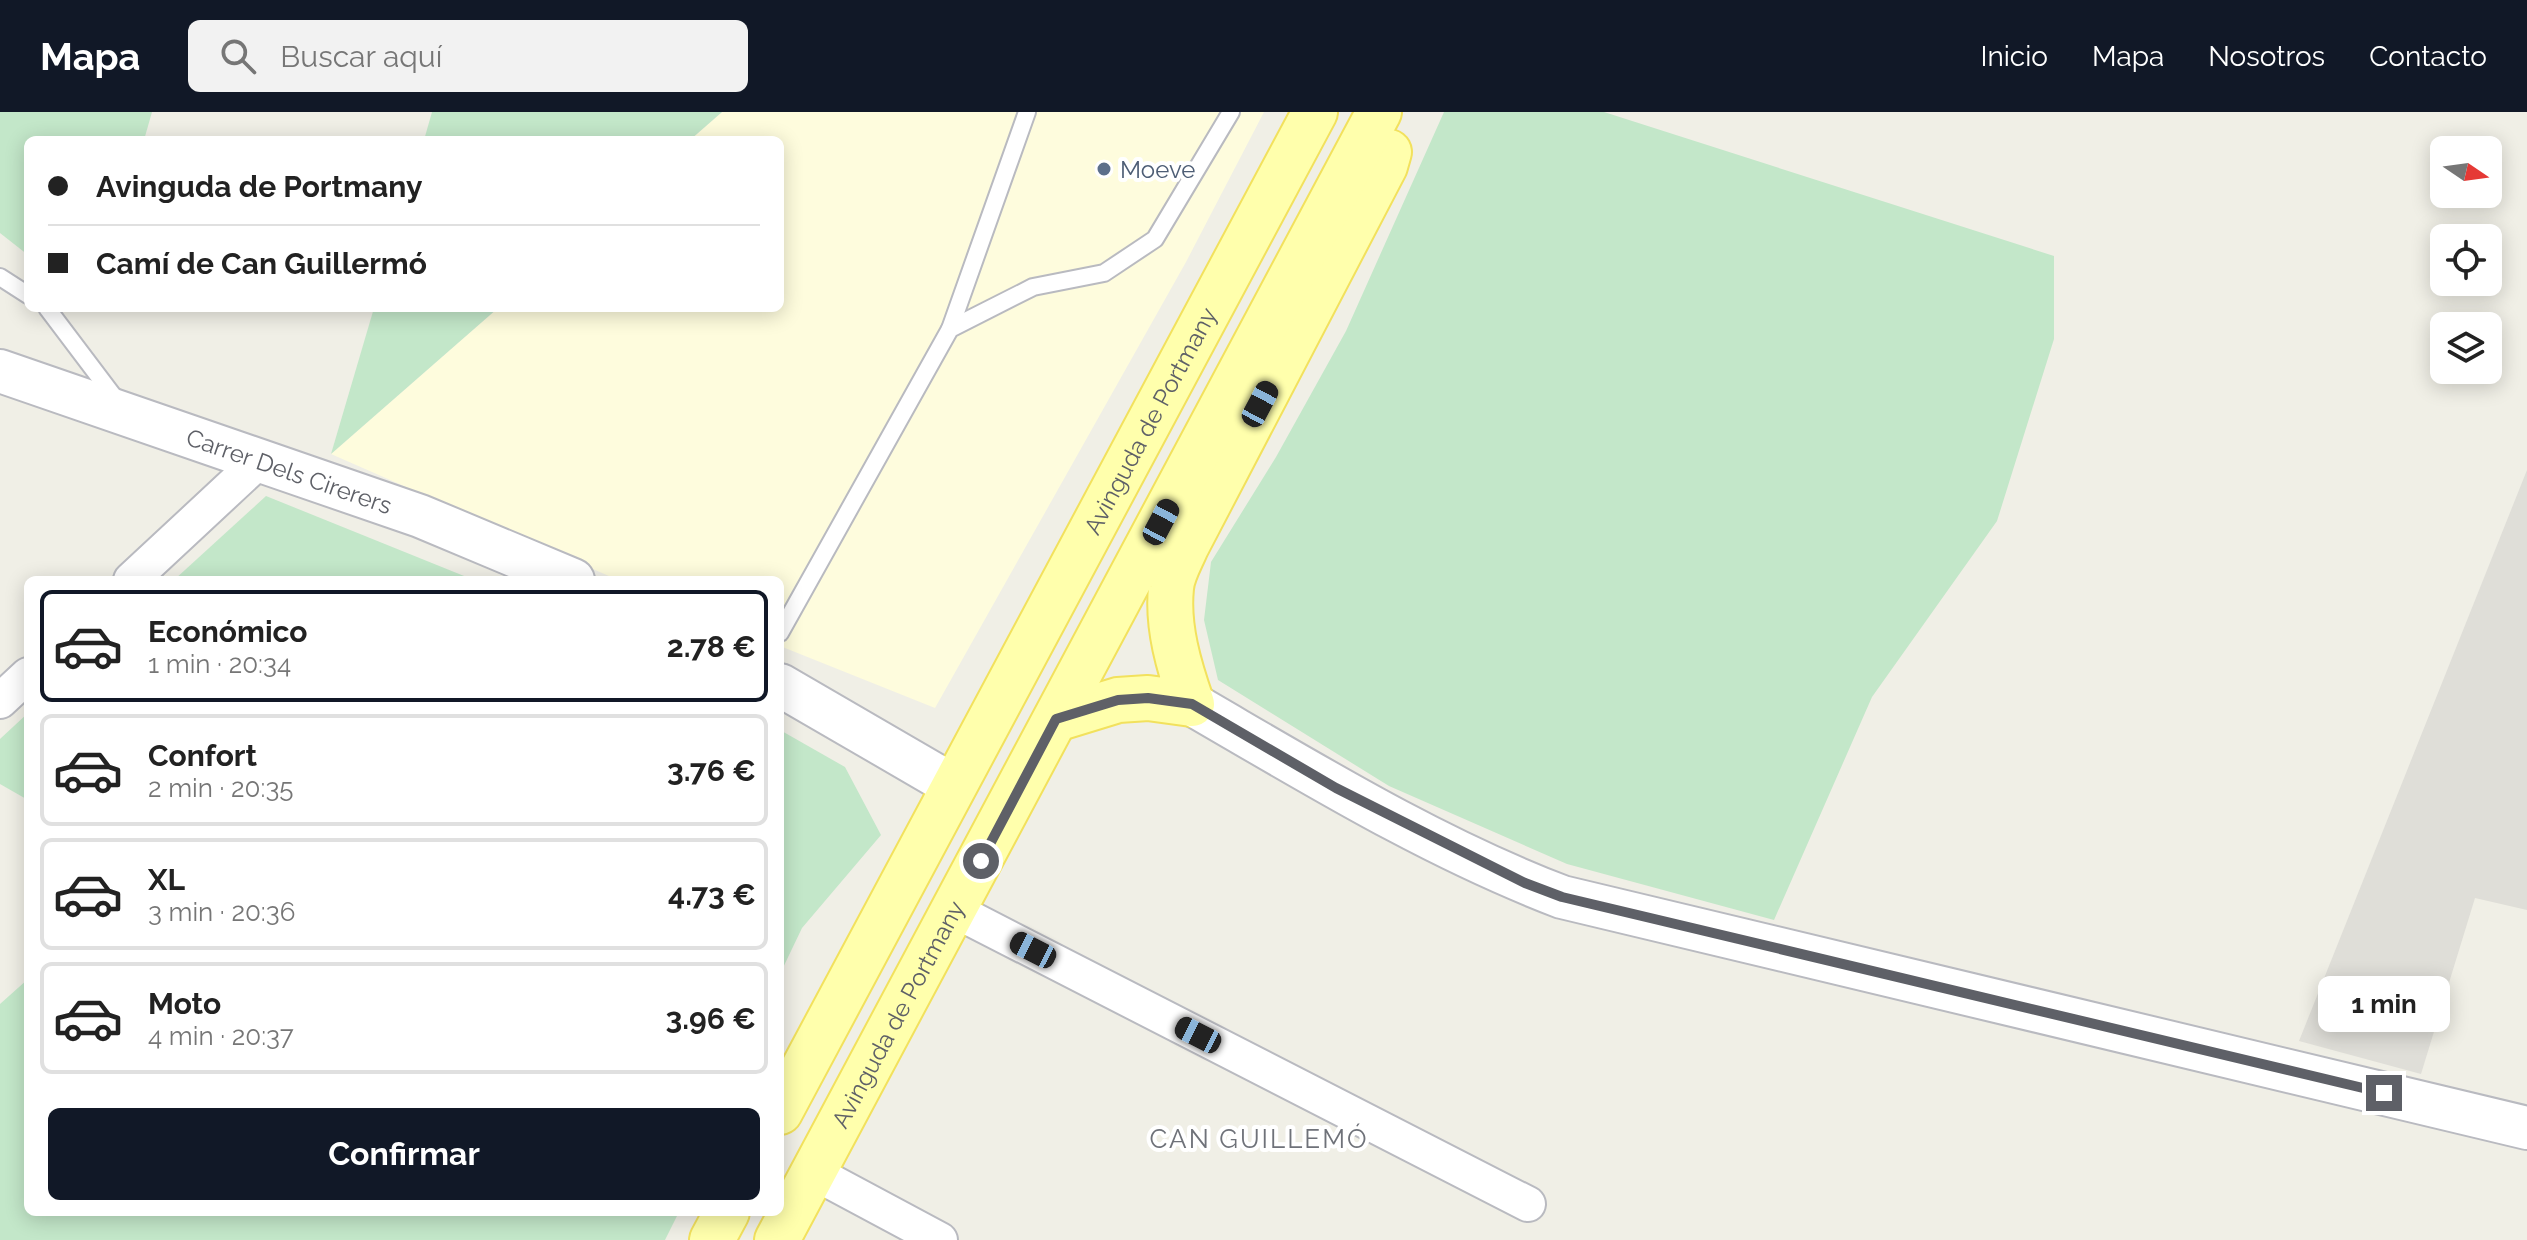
<!DOCTYPE html>
<html lang="es">
<meta charset="utf-8">
<style>
:root{--surface:#fff;--page:#f2f2f2;--text:#222;--muted:#767676;--line:#e0e0e0;--accent:#111827}
body{margin:0;font-family:Raleway,sans-serif;background:var(--page);color:var(--text);height:100vh;display:flex;flex-direction:column;font-size:30px;white-space:nowrap}
*{box-sizing:border-box;margin:0}
p{font-size:26px;color:var(--muted)}
.icon{flex:none;width:44px;height:44px;fill:none;stroke:currentColor;stroke-width:2;stroke-linecap:round;stroke-linejoin:round}
.map{position:relative;flex:1;overflow:hidden}
.details{position:absolute;left:24px;top:464px;width:760px;height:640px;display:flex;flex-direction:column;background:var(--surface);border-radius:12px;box-shadow:0 4px 20px #0003}
.details>*{flex:none}
.banner{position:absolute;left:24px;top:24px;width:760px;height:176px;border-radius:12px;box-shadow:0 4px 20px #0003;display:grid;align-content:center;height:176px;padding:0 24px;background:var(--surface)}
.needle{width:52px;rotate:103deg}
.fabs{position:absolute;left:2430px;top:24px;display:grid;gap:16px}
.fabs a{display:grid;place-items:center;width:72px;height:72px;border-radius:12px;background:var(--surface);box-shadow:0 4px 20px #0003;font-size:40px}
.end{position:absolute;width:36px;height:36px;margin:-18px;border:10px solid #5e6067;background:#fff;box-shadow:0 0 0 4px #fff}
.from{border-radius:50%}
.bubble{position:absolute;height:56px;border-radius:12px;background:var(--surface);box-shadow:0 4px 20px #0003;font-size:26px;font-weight:700;line-height:56px;text-align:center}
.car{position:absolute;width:24px;height:48px;margin:-24px -12px;border-radius:10px;box-shadow:0 0 6px 2px #0007;background:linear-gradient(#222 24%,#8ab4d8 0 40%,#222 0 76%,#8ab4d8 0 86%,#222 0)}
.banner b{display:flex;align-items:center;gap:28px;height:76px;font-size:30px}
.banner b+b{border-top:2px solid var(--line)}
.banner i{width:20px;height:20px;background:var(--text)}
ul{padding:14px 0 0;list-style:none}
li{display:flex;align-items:center;gap:24px;height:112px;margin:0 16px 12px;padding:0 8px;border:4px solid var(--line);border-radius:12px}
li div{flex:1}
li b{display:block;font-size:30px}
li em{font-style:normal;font-weight:700}
li.on{border-color:var(--accent)}
li>.icon{width:72px;height:72px;stroke-width:1.5}
.primary-button{display:flex;gap:16px;margin-top:auto;padding:16px 24px}
.primary-button a{flex:1;height:92px;border-radius:12px;background:var(--accent);color:#fff;font-size:32px;font-weight:700;line-height:92px;text-align:center}
header{display:flex;align-items:center;gap:48px;box-sizing:border-box;height:112px;padding:0 40px;background:var(--accent);color:#fff}
header strong{font-size:38px}
nav{display:flex;gap:44px;margin-inline-start:auto;font-size:28px}
.search{width:560px;height:72px;background:var(--page);display:flex;align-items:center;gap:20px;box-sizing:border-box;padding:0 28px;border-radius:12px;color:var(--muted);font-size:30px}
.map>svg:first-child{display:block}
.commercial{fill:#fefcdd}
.industrial{fill:#dfded8}
.green{fill:#c3e7c9}
.lines{fill:none;stroke-linecap:round;stroke-linejoin:round}
.service-casing{stroke:#b9bac0;stroke-width:20}
.minor-casing{stroke:#b9bac0;stroke-width:38}
.tertiary-casing{stroke:#b9bac0;stroke-width:46}
.primary-casing{stroke:#f2e15d;stroke-width:48}
.service{stroke:#fff;stroke-width:16}
.minor{stroke:#fff;stroke-width:34}
.tertiary{stroke:#fff;stroke-width:42}
.primary{stroke:#ffffac;stroke-width:44}
.route{stroke:#5e6067;stroke-width:10}
.service-dot{fill:#5c6f8a;stroke:#fff;stroke-width:3}
.labels{text-anchor:middle;dominant-baseline:central;stroke-width:8;stroke-linejoin:round;paint-order:stroke}
.service-label{font-size:24px;fill:#4e5e75;stroke:#fff;text-anchor:start}
.street-label{font-size:24px;fill:#5e6067;stroke:#fff}
.neighbourhood-label{font-size:26px;letter-spacing:2px;fill:#6f7279;stroke:#fff}
</style>
<header>
<strong>Mapa</strong>
<div class="search"><svg class="icon" aria-label="search" viewBox="0 0 24 24"><circle cx="10" cy="10" r="6"/><path d="M15 15l6 6"/></svg>Buscar aquí</div>
<nav><a>Inicio</a><a>Mapa</a><a>Nosotros</a><a>Contacto</a></nav>
</header>
<div class="map">
<svg width="2527" height="1128" viewBox="0 0 2527 1128">
<rect width="100%" height="100%" fill="#f0efe6"/>
<!-- commercial -->
<polygon class="commercial" points="722,0 1264,0 1186,150 935,596 780,534 780,468 618,468 331,342 498,196 780,196 780,28 690,28"/>
<!-- industrial -->
<polygon class="industrial" points="2527,358 2527,798 2475,786 2421,962 2299,929"/>
<!-- green -->
<g class="green">
<polygon points="0,0 152,0 144,28 28,28 28,143 0,121"/>
<polygon points="432,0 722,0 690,28 424,28"/>
<polygon points="1444,0 1604,0 2054,144 2054,227 1997,409 1872,585 1774,808 1567,752 1389,674 1218,568 1204,508 1211,450 1276,345 1346,219"/>
<polygon points="374,196 498,196 331,342"/>
<polygon points="266,384 474,468 174,468"/>
<polygon points="28,601 28,688 0,672 0,627"/>
<polygon points="780,618 845,655 881,723 802,816 780,862"/>
<polygon points="28,867 28,1100 679,1100 665,1128 0,1128 0,892"/>
</g>
<g class="lines">
<defs>
<g id="service">
<polyline points="0,165 28,183"/>
<polyline points="47,196 118,290"/>
<polyline points="950,217 1027,0"/>
<polyline points="780,521 950,217 1033,175 1104,161 1155,127 1231,0"/>
</g>
<g id="minor">
<polyline points="131,468 261,347"/>
<polyline points="0,589 28,563"/>
<polyline points="954,798 1528,1092"/>
<polyline points="813,1060 940,1128"/>
</g>
<g id="tertiary">
<path id="s1" d="M0 259 420 404 573 468"/>
<polyline points="780,573 954,674"/>
<path d="M1192 592C1311 661 1433 736 1562 785L2527 1016"/>
</g>
<g id="primary">
<path d="M1056 607 1118 588 1148 586 1192 592C1179 555 1167 515 1171 476 1172 462 1181 447 1186 435L1385 54 1389 40"/>
<path id="s2" d="M780 1000 1315 0"/>
<polyline points="712,1128 727,1100"/>
<path id="s3" d="M777 1128 1379 0"/>
</g>
</defs>
<!-- service casing -->
<use href="#service" class="service-casing"/>
<!-- minor casing -->
<use href="#minor" class="minor-casing"/>
<!-- tertiary casing -->
<use href="#tertiary" class="tertiary-casing"/>
<!-- primary casing -->
<use href="#primary" class="primary-casing"/>
<!-- service -->
<use href="#service" class="service"/>
<!-- minor -->
<use href="#minor" class="minor"/>
<!-- tertiary -->
<use href="#tertiary" class="tertiary"/>
<!-- primary -->
<use href="#primary" class="primary"/>
</g>
<g class="lines">
<!-- route -->
<polyline class="route" points="981,749 1056,607 1118,588 1148,586 1192,592 1336,676 1525,771 1562,785 2384,981"/>
</g>
<!-- markers -->
<circle class="service-dot" cx="1104" cy="57" r="8"/>
<g class="labels">
<!-- service labels -->
<g class="service-label">
<text x="1120" y="57">Moeve</text>
</g>
<!-- street labels -->
<g class="street-label">
<text stroke="none"><textPath href="#s2" startOffset="784">Avinguda de Portmany</textPath></text>
<text stroke="none"><textPath href="#s1" startOffset="306">Carrer Dels Cirerers</textPath></text>
<text stroke="none"><textPath href="#s3" startOffset="256">Avinguda de Portmany</textPath></text>
</g>
<!-- neighbourhood labels -->
<g class="neighbourhood-label">
<text x="1259" y="1027">CAN GUILLEMÓ</text>
</g>
</g>
</svg>
<div class="fabs">
<a><svg class="needle" viewBox="-14 -14 28 28"><path d="M0-13l5 13h-10z" fill="#e53935"/><path d="M0 13l5-13h-10z" fill="#767676"/></svg></a>
<a><svg class="icon" aria-label="locate" viewBox="0 0 24 24"><circle cx="12" cy="12" r="6"/><path d="M12 2v4M12 18v4M2 12h4M18 12h4"/></svg></a>
<a><svg class="icon" aria-label="layers" viewBox="0 0 24 24"><path d="M12 4l9 5-9 5-9-5zM3 14l9 5 9-5"/></svg></a>
</div>
<i class="end from" style="left:981px;top:749px"></i>
<i class="end" style="left:2384px;top:981px"></i>
<div class="bubble" style="left:2318px;top:864px;width:132px">1 min</div>
<i class="car" style="left:1260px;top:292px;rotate:28deg"></i>
<i class="car" style="left:1161px;top:410px;rotate:28deg"></i>
<i class="car" style="left:1033px;top:838px;rotate:297deg"></i>
<i class="car" style="left:1198px;top:923px;rotate:297deg"></i>
<div class="banner">
<b><i class="from"></i>Avinguda de Portmany</b>
<b><i></i>Camí de Can Guillermó</b>
</div>
<section class="details">
<ul>
<li class="on"><svg class="icon" aria-label="car" viewBox="0 0 24 24"><path d="M5 17H2v-5l4-1 3-4h7l3 4 3 1v5h-3M9 17h6M6 11h13"/><circle cx="7" cy="17" r="2"/><circle cx="17" cy="17" r="2"/></svg><div><b>Económico</b><p>1 min · 20:34</p></div><em>2.78 €</em></li>
<li><svg class="icon" aria-label="car" viewBox="0 0 24 24"><path d="M5 17H2v-5l4-1 3-4h7l3 4 3 1v5h-3M9 17h6M6 11h13"/><circle cx="7" cy="17" r="2"/><circle cx="17" cy="17" r="2"/></svg><div><b>Confort</b><p>2 min · 20:35</p></div><em>3.76 €</em></li>
<li><svg class="icon" aria-label="car" viewBox="0 0 24 24"><path d="M5 17H2v-5l4-1 3-4h7l3 4 3 1v5h-3M9 17h6M6 11h13"/><circle cx="7" cy="17" r="2"/><circle cx="17" cy="17" r="2"/></svg><div><b>XL</b><p>3 min · 20:36</p></div><em>4.73 €</em></li>
<li><svg class="icon" aria-label="car" viewBox="0 0 24 24"><path d="M5 17H2v-5l4-1 3-4h7l3 4 3 1v5h-3M9 17h6M6 11h13"/><circle cx="7" cy="17" r="2"/><circle cx="17" cy="17" r="2"/></svg><div><b>Moto</b><p>4 min · 20:37</p></div><em>3.96 €</em></li>
</ul>
<div class="primary-button"><a>Confirmar</a></div>
</section>
</div>
